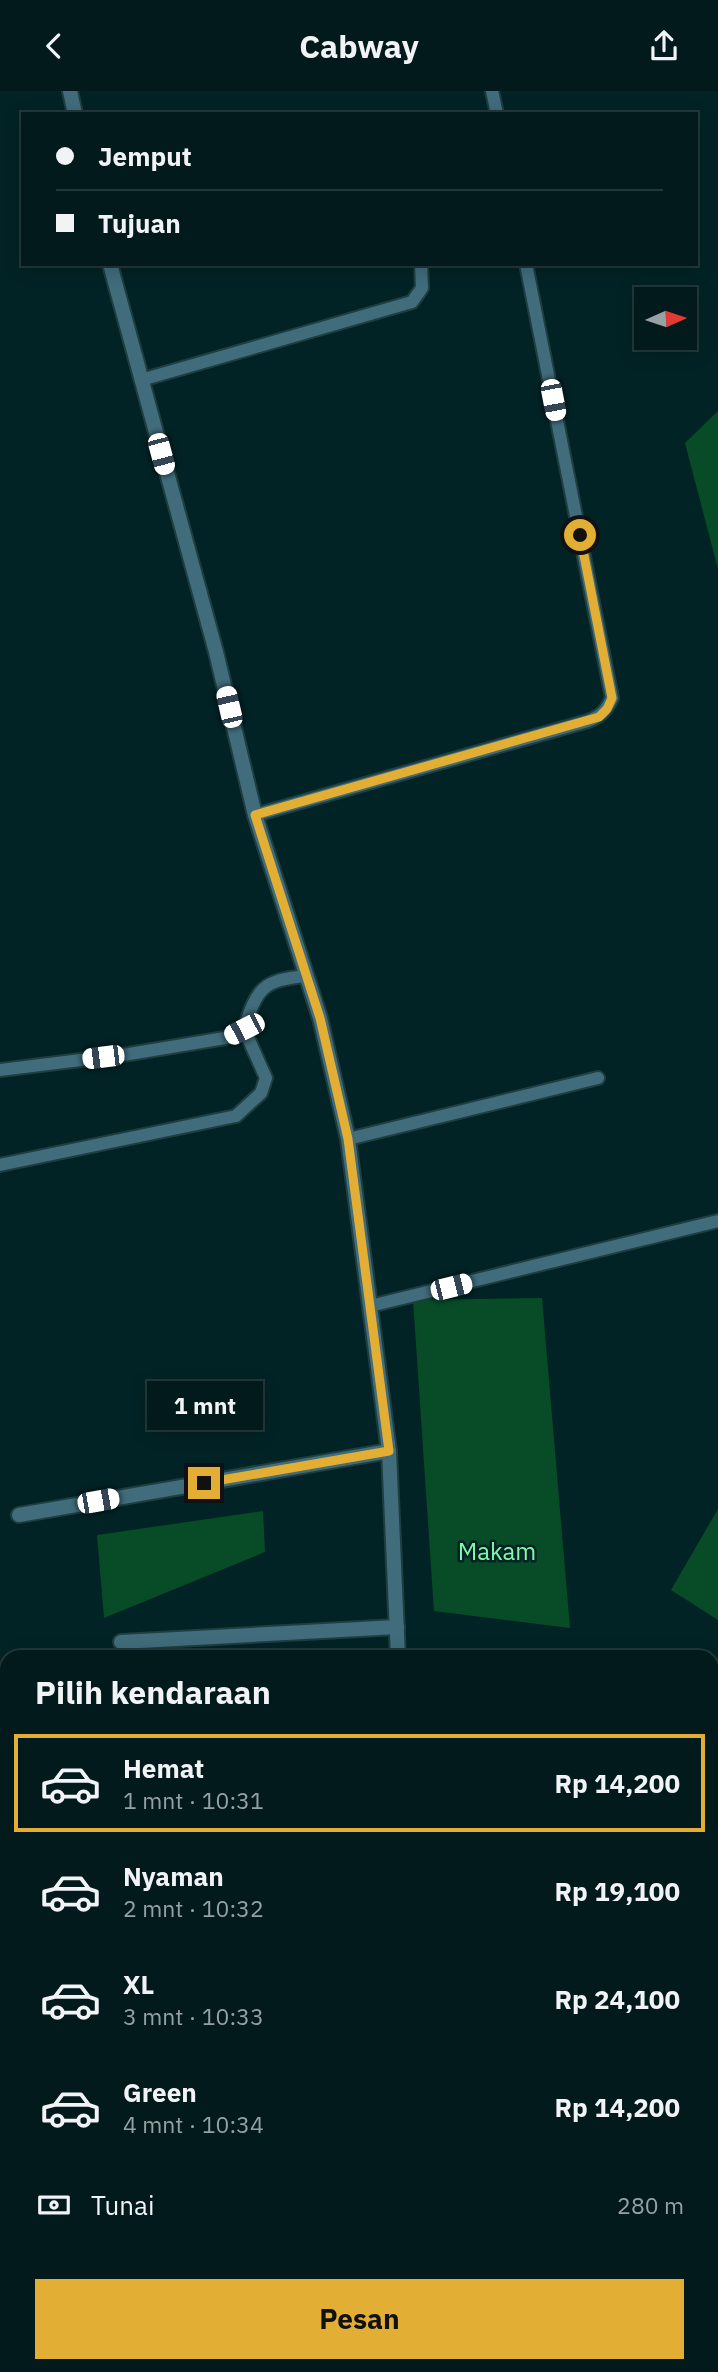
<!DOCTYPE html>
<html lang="id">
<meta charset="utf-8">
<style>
:root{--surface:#021a1c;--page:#0c2325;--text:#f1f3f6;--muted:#96a1a3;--line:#23383b;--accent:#e3ae34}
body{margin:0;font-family:"IBM Plex Sans",sans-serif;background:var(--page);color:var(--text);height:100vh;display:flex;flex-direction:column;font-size:26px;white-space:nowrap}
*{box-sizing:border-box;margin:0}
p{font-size:23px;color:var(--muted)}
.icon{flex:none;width:38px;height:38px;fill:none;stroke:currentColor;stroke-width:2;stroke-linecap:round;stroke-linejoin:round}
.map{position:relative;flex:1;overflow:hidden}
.panel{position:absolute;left:0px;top:1559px;width:719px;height:723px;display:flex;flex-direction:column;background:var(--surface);border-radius:21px 21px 0 0;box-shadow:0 4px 18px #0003,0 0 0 2px var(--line)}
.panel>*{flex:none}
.hud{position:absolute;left:21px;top:21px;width:677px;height:154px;border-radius:0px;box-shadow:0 4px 18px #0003,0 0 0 2px var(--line);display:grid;align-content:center;height:154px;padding:0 35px;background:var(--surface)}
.needle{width:46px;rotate:87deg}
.controls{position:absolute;left:634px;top:196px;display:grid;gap:14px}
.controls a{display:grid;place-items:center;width:63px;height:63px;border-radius:0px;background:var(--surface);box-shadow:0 4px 18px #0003,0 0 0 2px var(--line);font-size:35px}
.end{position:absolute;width:32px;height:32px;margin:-16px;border:9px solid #e3ae34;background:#111;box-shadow:0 0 0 4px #111}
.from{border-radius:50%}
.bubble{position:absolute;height:49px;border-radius:0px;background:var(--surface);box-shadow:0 4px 18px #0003,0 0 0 2px var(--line);font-size:23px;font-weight:700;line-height:49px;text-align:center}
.car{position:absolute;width:21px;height:42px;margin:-21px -10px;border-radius:9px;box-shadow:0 0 5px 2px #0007;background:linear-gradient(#fff 24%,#345 0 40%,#fff 0 76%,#345 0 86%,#fff 0)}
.hud b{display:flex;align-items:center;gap:24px;height:66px;font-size:26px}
.hud b+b{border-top:2px solid var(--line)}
.hud i{width:18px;height:18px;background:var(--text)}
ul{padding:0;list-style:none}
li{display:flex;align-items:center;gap:21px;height:98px;margin:0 14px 10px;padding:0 21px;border:4px solid transparent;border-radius:0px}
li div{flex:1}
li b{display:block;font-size:26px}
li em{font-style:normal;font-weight:700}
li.selected{border-color:var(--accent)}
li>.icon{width:63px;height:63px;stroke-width:1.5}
h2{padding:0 35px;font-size:32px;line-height:84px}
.pay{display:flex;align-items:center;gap:18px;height:77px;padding:0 35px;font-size:26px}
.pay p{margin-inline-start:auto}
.action{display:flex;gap:14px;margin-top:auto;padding:14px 35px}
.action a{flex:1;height:80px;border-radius:0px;background:var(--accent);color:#111;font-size:28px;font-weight:700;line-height:80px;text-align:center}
header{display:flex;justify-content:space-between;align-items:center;height:91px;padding:0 35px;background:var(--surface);font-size:32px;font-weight:700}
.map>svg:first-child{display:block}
.built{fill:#002d2f}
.green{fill:#074c26}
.building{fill:#32584f;stroke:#60887d;stroke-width:2}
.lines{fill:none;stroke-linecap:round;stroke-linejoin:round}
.lane-casing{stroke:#1e3e40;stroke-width:16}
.street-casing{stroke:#1e3e40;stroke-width:18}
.path{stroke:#4e6c6d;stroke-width:4.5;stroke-dasharray:5 3.5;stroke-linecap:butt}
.lane{stroke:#406c7b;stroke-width:12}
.street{stroke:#406c7b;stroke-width:14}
.route{stroke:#e3ae34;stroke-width:9}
.labels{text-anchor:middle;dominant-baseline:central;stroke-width:5;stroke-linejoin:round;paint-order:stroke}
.park-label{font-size:24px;fill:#83f6a9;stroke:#022325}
</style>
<header><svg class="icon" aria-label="back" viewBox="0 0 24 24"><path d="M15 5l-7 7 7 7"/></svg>Cabway<svg class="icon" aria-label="share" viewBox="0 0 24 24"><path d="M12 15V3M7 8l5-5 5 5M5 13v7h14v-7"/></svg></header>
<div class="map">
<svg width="718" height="2281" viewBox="0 0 718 2281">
<rect width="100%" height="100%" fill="#022325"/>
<!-- built -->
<polygon class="built" points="718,2127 718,2281 176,2281 176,2275 712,2275 712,2128"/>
<!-- green -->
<g class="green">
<polygon points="718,320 718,478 685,352"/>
<polygon points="542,1207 570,1537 434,1520 413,1209"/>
<polygon points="718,1418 718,1529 671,1499"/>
<polygon points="263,1420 265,1461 104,1527 97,1444"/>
</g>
<!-- building -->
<g class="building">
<polygon points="7,1950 7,1983 0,1984 0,1951"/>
<polygon points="7,1986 7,2022 0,2023 0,1987"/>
<polygon points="7,2057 7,2118 0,2118 0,2058"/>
<polygon points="7,2180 7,2237 0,2220 0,2183"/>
<polygon points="12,2275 56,2275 59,2281 15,2281"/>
</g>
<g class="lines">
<defs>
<g id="lane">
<polyline points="492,0 497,23"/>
<polyline points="141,289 412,211 422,197 421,173"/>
<path d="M255 724 588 630C601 625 606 620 612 607L526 173"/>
<path d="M0 979 129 963 225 947 244 938C257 898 262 889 306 885"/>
<polyline points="348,1048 598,987"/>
<polyline points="0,1074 236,1025 261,1002 266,987 244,938"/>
<polyline points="370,1215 718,1130"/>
<polyline points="712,1749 718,1749"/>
<polyline points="712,2023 718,2022"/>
</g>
<g id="street">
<polyline points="70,0 75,23"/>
<polyline points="110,173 216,561 255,724 320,927 348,1048 389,1360 398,1566"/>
<polyline points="19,1424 389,1360"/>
<polyline points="121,1551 397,1536"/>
<polyline points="0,2163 7,2161"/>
</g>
</defs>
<!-- lane casing -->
<use href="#lane" class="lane-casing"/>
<!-- street casing -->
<use href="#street" class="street-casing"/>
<!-- path -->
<polyline class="path" points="0,1709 7,1702"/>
<!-- lane -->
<use href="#lane" class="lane"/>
<!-- street -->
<use href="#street" class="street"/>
</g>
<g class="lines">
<!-- route -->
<polyline class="route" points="204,1392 389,1360 348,1048 320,927 255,724 599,626 607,618 612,607 580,444"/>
</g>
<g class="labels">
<!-- park labels -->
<g class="park-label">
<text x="497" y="1460">Makam</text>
</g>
</g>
</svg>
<div class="controls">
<a><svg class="needle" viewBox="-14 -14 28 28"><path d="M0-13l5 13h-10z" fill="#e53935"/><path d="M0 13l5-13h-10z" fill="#96a1a3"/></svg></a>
</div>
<i class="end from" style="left:580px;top:444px"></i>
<i class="end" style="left:204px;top:1392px"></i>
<div class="bubble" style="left:147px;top:1290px;width:116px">1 mnt</div>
<i class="car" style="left:553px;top:309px;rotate:169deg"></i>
<i class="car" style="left:161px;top:363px;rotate:165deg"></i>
<i class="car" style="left:229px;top:616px;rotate:347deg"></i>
<i class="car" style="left:244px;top:938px;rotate:243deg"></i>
<i class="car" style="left:103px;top:966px;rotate:263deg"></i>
<i class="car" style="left:451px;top:1196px;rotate:76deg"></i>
<i class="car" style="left:98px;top:1410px;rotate:80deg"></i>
<div class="hud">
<b><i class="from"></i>Jemput</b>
<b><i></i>Tujuan</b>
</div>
<section class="panel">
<h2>Pilih kendaraan</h2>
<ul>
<li class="selected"><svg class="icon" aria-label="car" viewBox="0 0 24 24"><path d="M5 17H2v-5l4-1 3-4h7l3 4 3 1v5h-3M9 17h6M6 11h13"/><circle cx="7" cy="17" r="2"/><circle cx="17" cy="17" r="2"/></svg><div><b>Hemat</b><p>1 mnt · 10:31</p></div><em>Rp 14,200</em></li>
<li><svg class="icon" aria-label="car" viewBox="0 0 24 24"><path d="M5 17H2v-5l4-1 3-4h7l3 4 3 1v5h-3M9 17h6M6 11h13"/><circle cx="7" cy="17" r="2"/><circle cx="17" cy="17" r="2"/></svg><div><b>Nyaman</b><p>2 mnt · 10:32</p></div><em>Rp 19,100</em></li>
<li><svg class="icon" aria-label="car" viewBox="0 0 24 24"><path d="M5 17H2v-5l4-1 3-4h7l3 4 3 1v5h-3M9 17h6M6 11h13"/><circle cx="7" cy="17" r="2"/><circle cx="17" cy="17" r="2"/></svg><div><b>XL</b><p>3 mnt · 10:33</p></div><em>Rp 24,100</em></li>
<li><svg class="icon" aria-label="car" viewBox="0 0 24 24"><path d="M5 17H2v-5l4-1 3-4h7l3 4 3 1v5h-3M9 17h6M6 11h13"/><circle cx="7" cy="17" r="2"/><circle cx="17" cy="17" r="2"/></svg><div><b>Green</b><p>4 mnt · 10:34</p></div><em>Rp 14,200</em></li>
</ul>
<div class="pay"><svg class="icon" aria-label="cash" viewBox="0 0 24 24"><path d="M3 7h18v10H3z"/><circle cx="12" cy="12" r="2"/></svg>Tunai<p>280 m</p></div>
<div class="action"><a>Pesan</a></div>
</section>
</div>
